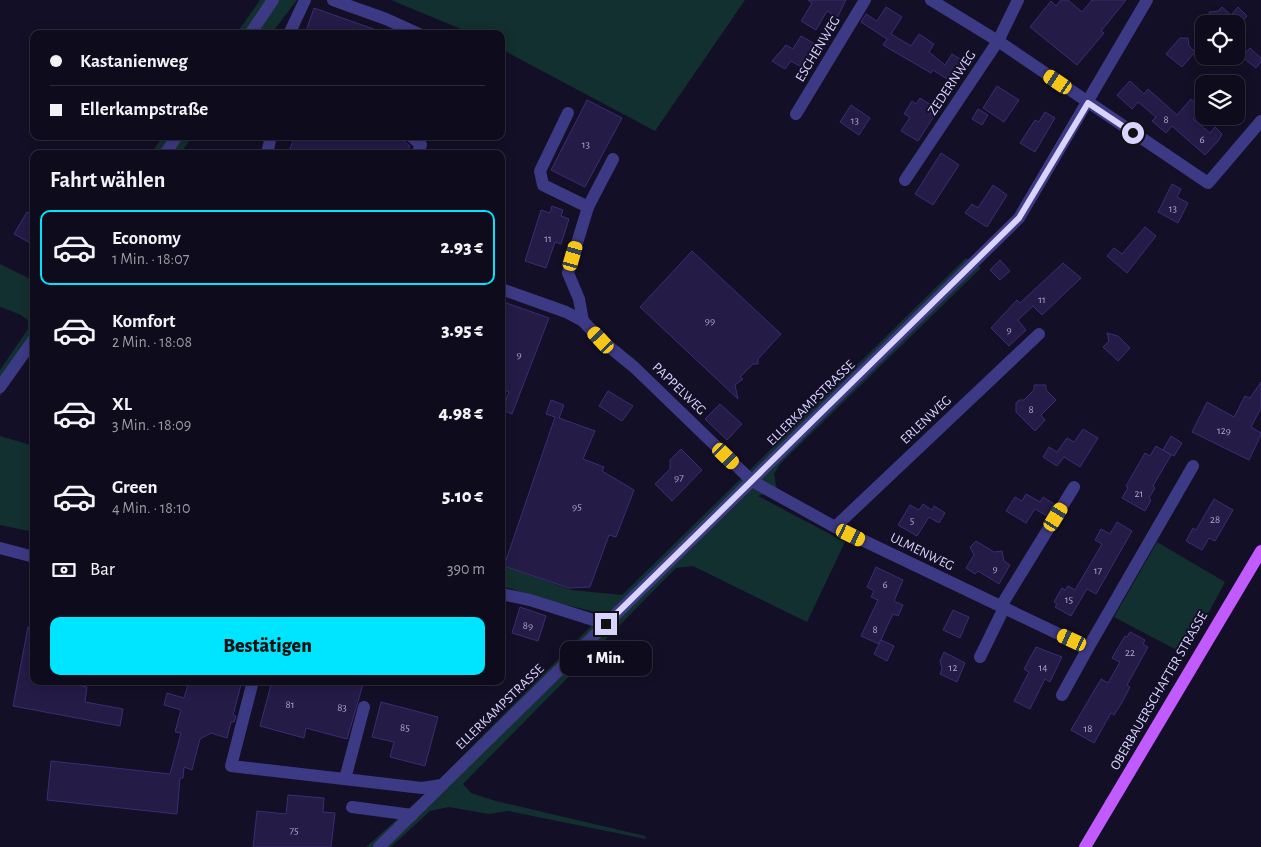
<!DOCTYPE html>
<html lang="de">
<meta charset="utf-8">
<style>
:root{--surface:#0e0b1c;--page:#1c1929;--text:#f1f3f6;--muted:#9b9ba3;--line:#2e2b3b;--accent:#00e5ff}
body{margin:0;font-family:"Alegreya Sans",sans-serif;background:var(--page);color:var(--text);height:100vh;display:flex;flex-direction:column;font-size:19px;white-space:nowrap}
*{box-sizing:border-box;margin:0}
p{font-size:16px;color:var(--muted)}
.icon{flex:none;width:28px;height:28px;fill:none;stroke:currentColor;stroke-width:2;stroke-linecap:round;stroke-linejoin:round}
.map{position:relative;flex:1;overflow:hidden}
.panel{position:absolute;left:30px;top:150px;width:475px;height:535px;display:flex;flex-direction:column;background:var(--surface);border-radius:10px;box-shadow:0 2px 12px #0003,0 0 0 1px var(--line)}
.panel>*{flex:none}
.guide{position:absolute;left:30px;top:30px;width:475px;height:110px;border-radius:10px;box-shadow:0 2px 12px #0003,0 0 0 1px var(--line);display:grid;align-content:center;height:110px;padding:0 20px;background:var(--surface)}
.controls{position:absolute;left:1195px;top:15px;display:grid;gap:10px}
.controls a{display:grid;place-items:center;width:50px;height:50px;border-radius:10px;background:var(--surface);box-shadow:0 2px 12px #0003,0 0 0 1px var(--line);font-size:25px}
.end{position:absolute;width:22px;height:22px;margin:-11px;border:6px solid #d9d4ff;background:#111;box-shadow:0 0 0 2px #111}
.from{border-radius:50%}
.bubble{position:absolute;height:35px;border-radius:10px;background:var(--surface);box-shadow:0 2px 12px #0003,0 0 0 1px var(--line);font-size:16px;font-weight:800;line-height:35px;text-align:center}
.car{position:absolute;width:15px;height:30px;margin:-15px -8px;border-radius:6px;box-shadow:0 0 4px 1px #0007;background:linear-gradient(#f5c518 24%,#345 0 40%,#f5c518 0 76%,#345 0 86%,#f5c518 0)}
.guide b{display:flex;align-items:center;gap:18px;height:48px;font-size:19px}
.guide b+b{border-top:1px solid var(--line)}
.guide i{width:12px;height:12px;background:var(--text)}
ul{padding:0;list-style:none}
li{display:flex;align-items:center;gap:15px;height:75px;margin:0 10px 8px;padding:0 10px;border:2px solid transparent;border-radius:10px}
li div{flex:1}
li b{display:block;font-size:19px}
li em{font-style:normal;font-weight:800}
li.current{border-color:var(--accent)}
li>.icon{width:45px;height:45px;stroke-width:1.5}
h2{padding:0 20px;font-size:22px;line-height:60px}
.pay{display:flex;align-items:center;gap:12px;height:55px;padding:0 20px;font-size:19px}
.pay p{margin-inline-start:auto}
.primary-button{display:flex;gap:10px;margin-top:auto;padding:10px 20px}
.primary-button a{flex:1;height:58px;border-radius:10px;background:var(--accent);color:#111;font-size:20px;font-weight:800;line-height:58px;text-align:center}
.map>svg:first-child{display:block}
.green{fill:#12302f}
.building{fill:#241b47;stroke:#3b2d73}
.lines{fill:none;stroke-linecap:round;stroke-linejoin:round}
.minor{stroke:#3d3a85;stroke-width:12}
.major{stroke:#c25bff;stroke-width:12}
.route{stroke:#d9d4ff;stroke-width:6}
.labels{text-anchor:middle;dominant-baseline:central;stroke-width:4;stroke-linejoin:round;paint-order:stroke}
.number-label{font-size:11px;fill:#aca6d1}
.street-label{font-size:14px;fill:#d9d4ff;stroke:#130f26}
</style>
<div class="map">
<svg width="1261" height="847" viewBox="0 0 1261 847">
<rect width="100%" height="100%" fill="#130f26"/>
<!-- green -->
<g class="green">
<polygon points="260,0 297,0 271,34 236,34"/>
<polygon points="391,0 745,0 655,131 501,49 501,34 473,34"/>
<polygon points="163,136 193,136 180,154 151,154"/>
<polygon points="966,258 981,268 780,464 774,474 777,490 758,496 845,542 807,622 693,566 676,568 463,784 471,793 496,801 645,836 646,839 508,811 489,814 449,807 430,811 391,847 366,847 423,796 603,614 554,602 501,586 501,565 572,590 622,595"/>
<polygon points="0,264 34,281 34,348 0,396 0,370 28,329 28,320 19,314 0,307"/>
<polygon points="0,436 34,446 34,532 0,525"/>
<polygon points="1157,542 1225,582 1186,655 1114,617"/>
</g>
<!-- building -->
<g class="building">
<polygon points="808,0 846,0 837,18 827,11 816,30 801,21 812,3"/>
<polygon points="1061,0 1068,0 1082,12 1092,0 1126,0 1101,31 1104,33 1077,65 1030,27 1051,1 1056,6"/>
<polygon points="886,7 902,17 891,34 911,46 919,34 934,44 929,52 945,65 952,54 968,64 955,84 933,70 931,73 883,45 887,39 861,22 866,14 877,21"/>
<polygon points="1222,7 1231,15 1238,7 1247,16 1241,23 1234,18 1230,24 1211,24 1209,12 1218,11"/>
<polygon points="314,8 382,32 382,34 305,34"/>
<polygon points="801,36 817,45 803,68 791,61 785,69 772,61 786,45 793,49"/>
<polygon points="1180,38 1188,38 1189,46 1195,52 1182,67 1166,54"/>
<polygon points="1250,48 1261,58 1261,62 1256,68 1242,57"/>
<polygon points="1130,81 1144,94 1148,89 1177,115 1191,99 1202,109 1193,119 1210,133 1215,127 1222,134 1218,141 1205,155 1172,126 1166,133 1152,121 1156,117 1138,102 1132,109 1117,95"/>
<polygon points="997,86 1019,100 1004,122 983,108"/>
<polygon points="920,98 934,107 930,113 934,116 918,141 901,131 910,117 904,114 912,101 916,104"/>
<polygon points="587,100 622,118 585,187 551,170"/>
<polygon points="851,105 870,118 859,135 840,122"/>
<polygon points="978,109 988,115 982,125 972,119"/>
<polygon points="1045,112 1055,118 1035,152 1020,143 1035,120 1039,122"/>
<polygon points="295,136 392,136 404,141 410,146 407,154 288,154"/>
<polygon points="941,153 959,165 933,205 915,194"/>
<polygon points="1172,184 1181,189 1177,197 1188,203 1178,223 1158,212"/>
<polygon points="993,185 1007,195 987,227 965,213 972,204 978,208"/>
<polygon points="552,206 563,210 561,216 569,219 561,244 555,242 546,268 525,261 541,210 550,213"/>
<polygon points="27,212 34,215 34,245 14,234"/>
<polygon points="1145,227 1156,236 1127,273 1107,256 1114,248 1122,254"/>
<polygon points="692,251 781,334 758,359 758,364 753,364 740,377 743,379 735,385 738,399 640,307"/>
<polygon points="1000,260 1010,271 1000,280 990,270"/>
<polygon points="1063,263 1081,278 1042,315 1033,306 1018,320 1026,330 1009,346 991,328 1017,300 1020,303"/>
<polygon points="501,301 549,318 512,414 502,410 509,392 501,389"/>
<polygon points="1107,333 1118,336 1130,348 1118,361 1103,347 1109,341"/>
<polygon points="1261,382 1261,408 1251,427 1261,433 1261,435 1249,460 1192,432 1207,402 1234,417 1245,396 1250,398"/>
<polygon points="1034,385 1046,385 1046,390 1056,400 1041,415 1045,420 1035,431 1016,412 1016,403 1019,400 1024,400 1034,390"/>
<polygon points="608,391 633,406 622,421 599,406"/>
<polygon points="551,400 564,405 559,418 595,431 583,459 604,467 602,471 634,490 616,537 609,535 590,587 569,588 504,566 555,417 546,414"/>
<polygon points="720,404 742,424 727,440 705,419"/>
<polygon points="1083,429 1098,438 1080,467 1064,457 1057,466 1043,457 1049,447 1057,452 1067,438 1074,442"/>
<polygon points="1171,436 1182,443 1174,456 1163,450"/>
<polygon points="1156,446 1171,455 1153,486 1155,488 1149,498 1151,500 1145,511 1122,498 1128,488 1126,486 1145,453 1150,456"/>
<polygon points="681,449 702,470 672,501 655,484 670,469 670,460"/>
<polygon points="1026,494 1040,502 1043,497 1054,504 1047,516 1035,509 1026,523 1006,511 1015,497 1022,501"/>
<polygon points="1214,499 1233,510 1215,541 1209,538 1202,550 1186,541 1193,528 1196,530"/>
<polygon points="923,504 932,510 934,506 945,513 939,523 929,517 917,536 898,525 910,505 919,510"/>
<polygon points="1117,522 1132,531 1096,594 1087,589 1071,616 1055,607 1057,604 1054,602 1062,588 1065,590 1068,586 1075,590 1102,544 1095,540 1101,529 1110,534"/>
<polygon points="976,541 994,552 1002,551 1004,561 1010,565 999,584 978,571 975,574 966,568 974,555 970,547"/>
<polygon points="876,567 903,580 894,601 903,605 898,616 893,614 879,644 861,636 878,600 871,597 874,591 867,587"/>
<polygon points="520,607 546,616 538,641 512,633"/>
<polygon points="953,610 969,617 960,638 943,630"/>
<polygon points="28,627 34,627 34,681 57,681 87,687 85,702 123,709 120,726 13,706"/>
<polygon points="1130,632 1145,640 1143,644 1148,647 1127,685 1130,687 1121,704 1114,715 1111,713 1094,743 1071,730 1101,679 1108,683 1120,662 1112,658 1125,636 1127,637"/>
<polygon points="881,640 894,646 887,661 874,654"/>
<polygon points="1036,647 1062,657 1050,682 1045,679 1030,709 1014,701 1029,672 1024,669"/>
<polygon points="944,652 965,663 957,682 940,674 942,669 940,661"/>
<polygon points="189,681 242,681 233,715 236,716 234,722 231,722 227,738 211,733 200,739 192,770 184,767 183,778 180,778 177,814 47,800 51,761 170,774 181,733 175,732 181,710 164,705 167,693 184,698"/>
<polygon points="272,681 364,681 347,739 306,728 304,738 260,726"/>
<polygon points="381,702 438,717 425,766 390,757 394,742 372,737"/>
<polygon points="288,795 324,798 323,812 335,813 331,847 253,847 257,811 286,814"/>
</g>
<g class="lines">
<!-- minor -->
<g class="minor">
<polyline points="333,0 386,19 419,34"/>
<polyline points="931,0 998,41 1208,183 1261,121"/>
<polyline points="250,34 273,0"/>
<polyline points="289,34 305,0"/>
<polyline points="568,113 540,171 543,185 588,207"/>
<polyline points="796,114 865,0"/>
<polyline points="411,136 421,145 417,154"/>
<polyline points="165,154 177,136"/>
<polyline points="267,154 271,136"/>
<polyline points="905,180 998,41 1018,0"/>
<polyline points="501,289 566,312 583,321 601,340 634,367 752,481 835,527 1088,648 1062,695"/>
<polyline points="583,321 579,299 568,273 588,207 613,159"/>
<polyline points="0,387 34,339"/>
<polyline points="835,527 1039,334"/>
<polyline points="0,548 34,557"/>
<polyline points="501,594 530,600 606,624"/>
<polyline points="1001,606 1074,487"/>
<polyline points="1088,648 1193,466"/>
<polyline points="980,657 1004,608"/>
<polyline points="253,681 231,766 422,788 442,785"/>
<polyline points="345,779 364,707"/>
<polyline points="352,807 412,815"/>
<polyline points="379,847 1019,218 1147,0"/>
</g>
<!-- major -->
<polyline class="major" points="1085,847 1261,551"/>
</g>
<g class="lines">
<!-- route -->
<polyline class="route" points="606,624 1019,218 1088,103 1133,133"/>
</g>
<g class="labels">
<!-- number labels -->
<g class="number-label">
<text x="1166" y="119">8</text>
<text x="855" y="120">13</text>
<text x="1202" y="139">6</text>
<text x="586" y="144">13</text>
<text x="1173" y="208">13</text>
<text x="548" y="238">11</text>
<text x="1042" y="299">11</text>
<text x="710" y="320">99</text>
<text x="1009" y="329">9</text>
<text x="519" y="354">9</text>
<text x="1031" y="409">8</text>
<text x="1224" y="430">129</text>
<text x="679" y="477">97</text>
<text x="1139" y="493">21</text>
<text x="577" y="506">95</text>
<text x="1215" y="519">28</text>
<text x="912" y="520">5</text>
<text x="995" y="568">9</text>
<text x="1098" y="570">17</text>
<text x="885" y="584">6</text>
<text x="1069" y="599">15</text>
<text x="528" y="625">89</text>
<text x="875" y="629">8</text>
<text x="1130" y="652">22</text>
<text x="953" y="667">12</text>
<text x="1043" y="667">14</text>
<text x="290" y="704">81</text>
<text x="342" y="707">83</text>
<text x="405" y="727">85</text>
<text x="1088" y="728">18</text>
<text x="294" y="830">75</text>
</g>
<!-- street labels -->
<g class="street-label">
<text transform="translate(818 49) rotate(-59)">ESCHENWEG</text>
<text transform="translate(952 83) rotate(-56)">ZEDERNWEG</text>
<text transform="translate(679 389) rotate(44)">PAPPELWEG</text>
<text transform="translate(811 403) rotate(-44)">ELLERKAMPSTRASSE</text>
<text transform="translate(926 420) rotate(-43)">ERLENWEG</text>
<text transform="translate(922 552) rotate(26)">ULMENWEG</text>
<text transform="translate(1159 691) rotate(-60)">OBERBAUERSCHAFTER STRASSE</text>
<text transform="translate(500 707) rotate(-44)">ELLERKAMPSTRASSE</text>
</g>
</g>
</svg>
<div class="controls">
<a><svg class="icon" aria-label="locate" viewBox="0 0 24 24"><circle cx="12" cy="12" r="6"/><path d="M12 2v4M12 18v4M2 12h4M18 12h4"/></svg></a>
<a><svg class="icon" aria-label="layers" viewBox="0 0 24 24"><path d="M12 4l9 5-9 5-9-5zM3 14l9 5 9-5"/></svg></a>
</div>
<i class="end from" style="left:1133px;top:133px"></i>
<i class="end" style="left:606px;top:624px"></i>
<div class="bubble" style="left:560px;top:641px;width:92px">1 Min.</div>
<i class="car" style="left:1058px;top:82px;rotate:304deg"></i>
<i class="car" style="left:573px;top:256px;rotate:16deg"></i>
<i class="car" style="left:601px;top:340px;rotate:317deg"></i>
<i class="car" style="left:726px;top:456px;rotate:134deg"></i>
<i class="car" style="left:1056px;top:517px;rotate:32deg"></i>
<i class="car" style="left:851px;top:535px;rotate:116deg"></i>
<i class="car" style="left:1072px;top:640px;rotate:295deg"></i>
<div class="guide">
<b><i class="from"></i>Kastanienweg</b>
<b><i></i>Ellerkampstraße</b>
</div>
<section class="panel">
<h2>Fahrt wählen</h2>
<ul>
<li class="current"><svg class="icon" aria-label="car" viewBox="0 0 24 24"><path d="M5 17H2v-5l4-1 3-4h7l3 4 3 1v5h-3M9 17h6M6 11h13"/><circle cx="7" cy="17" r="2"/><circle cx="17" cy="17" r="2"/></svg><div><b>Economy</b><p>1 Min. · 18:07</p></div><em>2.93 €</em></li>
<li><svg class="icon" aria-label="car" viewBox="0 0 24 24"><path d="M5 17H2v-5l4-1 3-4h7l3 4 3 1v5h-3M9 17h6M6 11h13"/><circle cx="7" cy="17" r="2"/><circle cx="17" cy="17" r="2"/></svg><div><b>Komfort</b><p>2 Min. · 18:08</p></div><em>3.95 €</em></li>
<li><svg class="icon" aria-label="car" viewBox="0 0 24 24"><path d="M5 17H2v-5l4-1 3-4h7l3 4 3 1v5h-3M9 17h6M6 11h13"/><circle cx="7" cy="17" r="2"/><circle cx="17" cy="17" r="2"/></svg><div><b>XL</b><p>3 Min. · 18:09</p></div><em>4.98 €</em></li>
<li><svg class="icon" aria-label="car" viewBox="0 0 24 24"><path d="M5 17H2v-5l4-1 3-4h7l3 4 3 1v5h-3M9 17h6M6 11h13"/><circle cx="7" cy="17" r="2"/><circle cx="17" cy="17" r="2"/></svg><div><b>Green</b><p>4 Min. · 18:10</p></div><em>5.10 €</em></li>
</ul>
<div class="pay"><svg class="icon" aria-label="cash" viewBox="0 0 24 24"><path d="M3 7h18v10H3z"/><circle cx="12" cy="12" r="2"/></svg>Bar<p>390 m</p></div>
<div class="primary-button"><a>Bestätigen</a></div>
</section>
</div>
